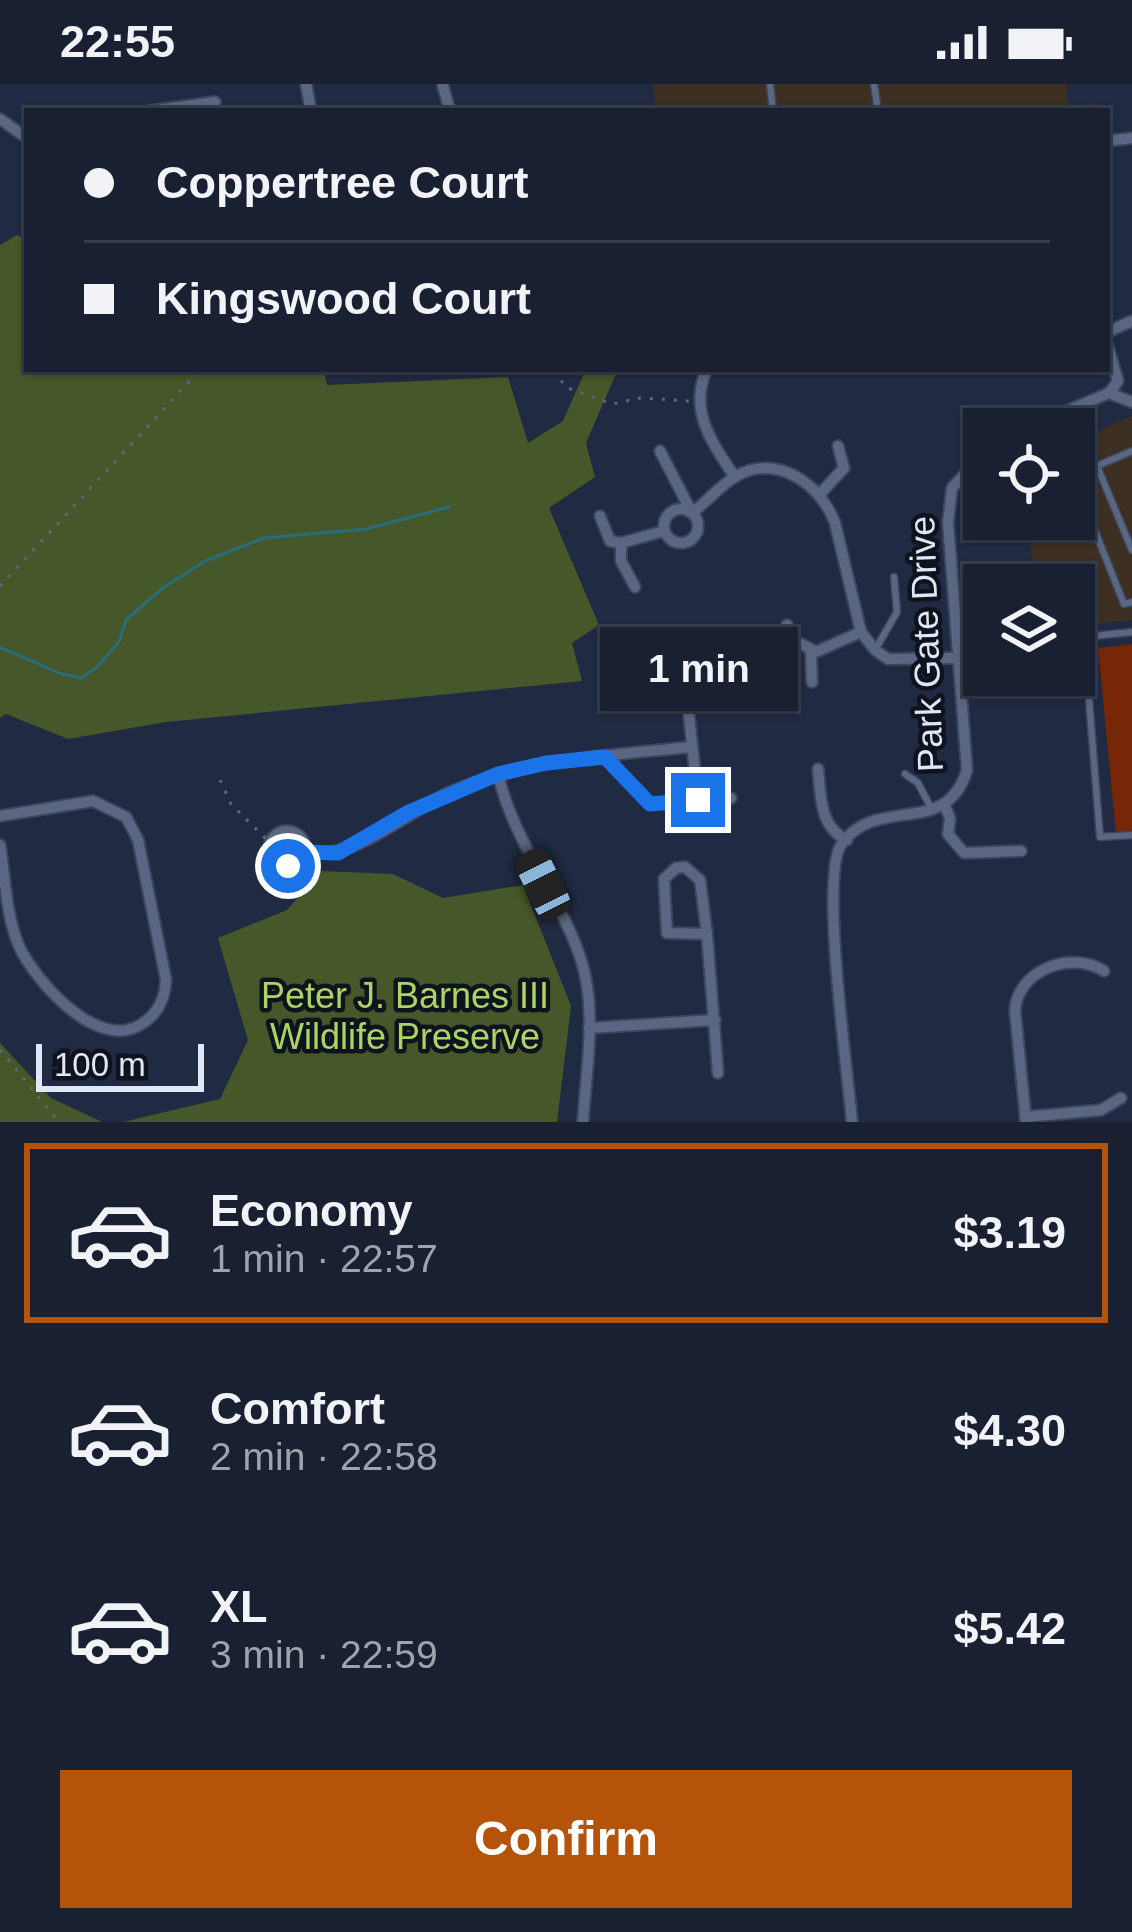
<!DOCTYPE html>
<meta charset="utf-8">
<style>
:root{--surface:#182032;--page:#252d3e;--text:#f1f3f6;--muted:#9fa3ac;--line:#363e4d;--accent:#b45309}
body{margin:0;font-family:Helvetica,sans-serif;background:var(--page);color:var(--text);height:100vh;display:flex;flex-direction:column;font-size:45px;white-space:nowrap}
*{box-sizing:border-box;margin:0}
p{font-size:39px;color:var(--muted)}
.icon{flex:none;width:66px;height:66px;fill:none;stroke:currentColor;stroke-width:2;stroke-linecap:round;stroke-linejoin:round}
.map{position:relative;height:1038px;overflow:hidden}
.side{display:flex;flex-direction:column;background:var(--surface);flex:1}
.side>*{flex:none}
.banner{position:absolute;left:24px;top:24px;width:1086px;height:264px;border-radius:0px;box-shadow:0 3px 9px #0004,0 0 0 3px var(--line);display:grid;align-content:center;height:264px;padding:0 60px;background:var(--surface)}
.tools{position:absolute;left:963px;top:324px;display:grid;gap:24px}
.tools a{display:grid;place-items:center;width:132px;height:132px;border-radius:0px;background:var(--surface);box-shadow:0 3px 9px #0004,0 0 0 3px var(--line);font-size:60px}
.scale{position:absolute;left:36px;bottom:30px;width:168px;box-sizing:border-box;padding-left:12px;border:6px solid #e0e7f7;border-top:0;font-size:33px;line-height:42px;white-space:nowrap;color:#e0e7f7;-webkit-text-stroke:9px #0f131e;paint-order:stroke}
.end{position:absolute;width:54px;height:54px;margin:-27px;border:15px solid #1a73e8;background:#fff;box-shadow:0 0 0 6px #fff}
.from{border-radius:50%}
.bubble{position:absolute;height:84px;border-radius:0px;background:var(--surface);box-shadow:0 3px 9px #0004,0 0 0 3px var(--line);font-size:39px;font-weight:700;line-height:84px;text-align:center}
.car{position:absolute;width:36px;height:72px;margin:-36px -18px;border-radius:15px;box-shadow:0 0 9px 3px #0007;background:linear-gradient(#222 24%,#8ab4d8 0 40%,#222 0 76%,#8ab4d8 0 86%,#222 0)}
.banner b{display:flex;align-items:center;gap:42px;height:114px;font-size:45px}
.banner b+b{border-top:3px solid var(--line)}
.banner i{width:30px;height:30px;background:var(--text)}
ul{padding:21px 0 0;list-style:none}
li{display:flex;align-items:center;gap:36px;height:180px;margin:0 24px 18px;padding:0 36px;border:6px solid transparent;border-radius:0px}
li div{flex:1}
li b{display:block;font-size:45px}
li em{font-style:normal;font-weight:700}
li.selected{border-color:var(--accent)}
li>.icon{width:108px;height:108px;stroke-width:1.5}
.button{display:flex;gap:24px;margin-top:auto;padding:24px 60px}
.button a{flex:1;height:138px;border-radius:0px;background:var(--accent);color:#fff;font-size:48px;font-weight:700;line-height:138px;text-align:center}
.status{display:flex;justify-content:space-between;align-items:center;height:84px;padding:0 60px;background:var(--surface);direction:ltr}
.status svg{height:33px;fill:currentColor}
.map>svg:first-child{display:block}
.industrial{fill:#3e2f23}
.green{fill:#46582a}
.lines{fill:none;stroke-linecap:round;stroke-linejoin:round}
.stream{stroke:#296e7c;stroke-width:3}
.building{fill:#772707}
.lane-casing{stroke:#3d455a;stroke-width:9}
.street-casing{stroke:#3d455a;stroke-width:14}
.path{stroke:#5f687e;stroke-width:3;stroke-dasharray:3 9;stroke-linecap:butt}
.lane{stroke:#5b6782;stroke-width:6}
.street{stroke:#5b6782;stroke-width:10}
.route{stroke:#1a73e8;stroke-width:15}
.labels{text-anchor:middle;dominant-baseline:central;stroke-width:9;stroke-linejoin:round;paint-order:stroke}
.street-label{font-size:36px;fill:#e0e7f7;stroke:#0f131e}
.park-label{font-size:36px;fill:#aad464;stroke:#0f131e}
</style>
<div class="status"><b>22:55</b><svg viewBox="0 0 49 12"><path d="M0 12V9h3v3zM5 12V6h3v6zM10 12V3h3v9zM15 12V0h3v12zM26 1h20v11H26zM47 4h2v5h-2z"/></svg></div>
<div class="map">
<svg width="1132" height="1038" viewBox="0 0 1132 1038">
<rect width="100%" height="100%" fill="#202a42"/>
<!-- industrial -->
<g class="industrial">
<polygon points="653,0 1066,0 1069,22 1097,19 1099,27 656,27"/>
<polygon points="1132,332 1132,536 1074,542 1074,501 1035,501 1028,435 1074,435 1074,362 1086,352"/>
</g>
<!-- green -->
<g class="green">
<polygon points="17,151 27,156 27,285 324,285 327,301 508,293 528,359 563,337 586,285 618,285 586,359 595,393 549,424 599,541 572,559 582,597 166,638 68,655 6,630 0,634 0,161"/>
<polygon points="321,787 393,790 443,814 523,801 571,922 557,1038 123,1038 220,1015 248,956 218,854 287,826"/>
<polygon points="0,959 51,1014 102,1038 0,1038"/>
</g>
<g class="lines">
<!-- stream -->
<polyline class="stream" points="0,563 59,589 81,594 97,583 119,558 126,536 164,503 205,477 264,454 366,445 449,423"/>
</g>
<!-- building -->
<polygon class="building" points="1132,560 1132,747 1116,749 1098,564"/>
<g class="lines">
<defs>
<g id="lane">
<polyline points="770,0 773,27"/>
<polyline points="874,0 878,27"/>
<polyline points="690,285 705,288"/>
<polyline points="1097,382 1132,367"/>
<polyline points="1074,391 1097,382 1132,466"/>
<polyline points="1074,394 1124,520 1132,518"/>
<polyline points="1132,548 1084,553 1100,753 1132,751"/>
<polyline points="875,566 897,528 894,493"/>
<polyline points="905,690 918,699 931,724"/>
</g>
<g id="street">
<polyline points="306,0 311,27"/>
<polyline points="443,2 450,27"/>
<polyline points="150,27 215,18"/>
<polyline points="0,35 27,54"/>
<polyline points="1107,57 1132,54"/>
<polyline points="1107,248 1132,237"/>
<polyline points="1107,260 1118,297 1109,309"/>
<path d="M707 285C688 326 712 359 735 393"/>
<polyline points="1025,345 1109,309 1132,318"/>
<path d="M660 367 692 429C706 418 721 401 736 392 778 369 821 401 835 439L861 548 875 566 888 575 958 574"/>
<polyline points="820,410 844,384 838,362"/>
<circle cx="681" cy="442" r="17"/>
<polyline points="600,432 610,457 621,459 664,447"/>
<polyline points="621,459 621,477 635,503"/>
<polyline points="787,541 795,557 815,567"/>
<polyline points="812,598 811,570 861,548"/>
<polyline points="688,622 698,716"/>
<polyline points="605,673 650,720 731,714"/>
<path d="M818 685C821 712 819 743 847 756"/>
<path d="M498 690C514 760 562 814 582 879 597 929 586 987 583 1038"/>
<polyline points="945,722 950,735 948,750 964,769 1021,767"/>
<path d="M0 732 93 717 126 733 138 756 166 896C165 916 157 931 140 941 97 967 35 897 19 862 6 832 5 792 0 761"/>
<circle cx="287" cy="765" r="18"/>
<path d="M304 768C357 778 407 726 455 706 529 675 612 671 691 663"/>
<polygon points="685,783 700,796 707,850 667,849 664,795 676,784"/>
<polyline points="707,850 718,989"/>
<polyline points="589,944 715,936"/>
<polyline points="1025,1033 1101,1026 1121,1014"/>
<path d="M852 1038C848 990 820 793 841 761 876 709 946 756 967 686L948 438 952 404 984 369"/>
<path d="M1026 1038 1015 926C1018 886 1071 866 1104 887"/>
</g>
</defs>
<!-- lane casing -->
<use href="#lane" class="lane-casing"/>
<!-- street casing -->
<use href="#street" class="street-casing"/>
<!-- path -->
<g class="path">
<polyline points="562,285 560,294 565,303 612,320 640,314 689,317"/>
<polyline points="0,502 201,285"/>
<polyline points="220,696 231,720 270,759"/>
<polyline points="0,966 59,1038"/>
</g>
<!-- lane -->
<use href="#lane" class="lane"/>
<!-- street -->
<use href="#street" class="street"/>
</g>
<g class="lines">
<!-- route -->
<polyline class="route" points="288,782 298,778 304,768 338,769 407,729 498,690 546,679 605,673 650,720 698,716"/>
</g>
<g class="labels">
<!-- street labels -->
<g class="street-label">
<text transform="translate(926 560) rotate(-92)">Park Gate Drive</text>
</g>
<!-- park labels -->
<g class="park-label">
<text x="405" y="911">Peter J. Barnes III<tspan x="405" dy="41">Wildlife Preserve</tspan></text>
</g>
</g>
</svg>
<div class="tools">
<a><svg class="icon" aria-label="locate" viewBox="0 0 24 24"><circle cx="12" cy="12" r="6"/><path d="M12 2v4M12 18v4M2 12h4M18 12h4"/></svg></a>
<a><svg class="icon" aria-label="layers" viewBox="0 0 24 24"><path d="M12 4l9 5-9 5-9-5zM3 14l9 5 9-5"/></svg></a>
</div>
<div class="scale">100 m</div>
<i class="end from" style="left:288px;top:782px"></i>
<i class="end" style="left:698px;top:716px"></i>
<div class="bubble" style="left:600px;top:543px;width:198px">1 min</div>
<i class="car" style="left:543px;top:800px;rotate:334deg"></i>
<div class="banner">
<b><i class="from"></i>Coppertree Court</b>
<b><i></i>Kingswood Court</b>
</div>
</div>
<section class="side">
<ul>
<li class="selected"><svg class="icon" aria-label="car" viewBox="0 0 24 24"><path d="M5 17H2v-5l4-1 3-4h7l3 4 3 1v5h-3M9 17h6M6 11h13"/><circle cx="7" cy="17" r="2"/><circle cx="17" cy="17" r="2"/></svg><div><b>Economy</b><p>1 min · 22:57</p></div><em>$3.19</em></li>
<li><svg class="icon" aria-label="car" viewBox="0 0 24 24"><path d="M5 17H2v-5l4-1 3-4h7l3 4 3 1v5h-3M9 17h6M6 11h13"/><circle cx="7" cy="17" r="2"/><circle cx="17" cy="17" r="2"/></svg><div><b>Comfort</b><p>2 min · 22:58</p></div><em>$4.30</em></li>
<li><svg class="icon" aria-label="car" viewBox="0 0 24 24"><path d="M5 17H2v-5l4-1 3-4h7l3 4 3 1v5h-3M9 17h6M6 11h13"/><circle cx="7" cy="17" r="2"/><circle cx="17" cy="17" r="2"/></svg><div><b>XL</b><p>3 min · 22:59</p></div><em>$5.42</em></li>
</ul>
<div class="button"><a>Confirm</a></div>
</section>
